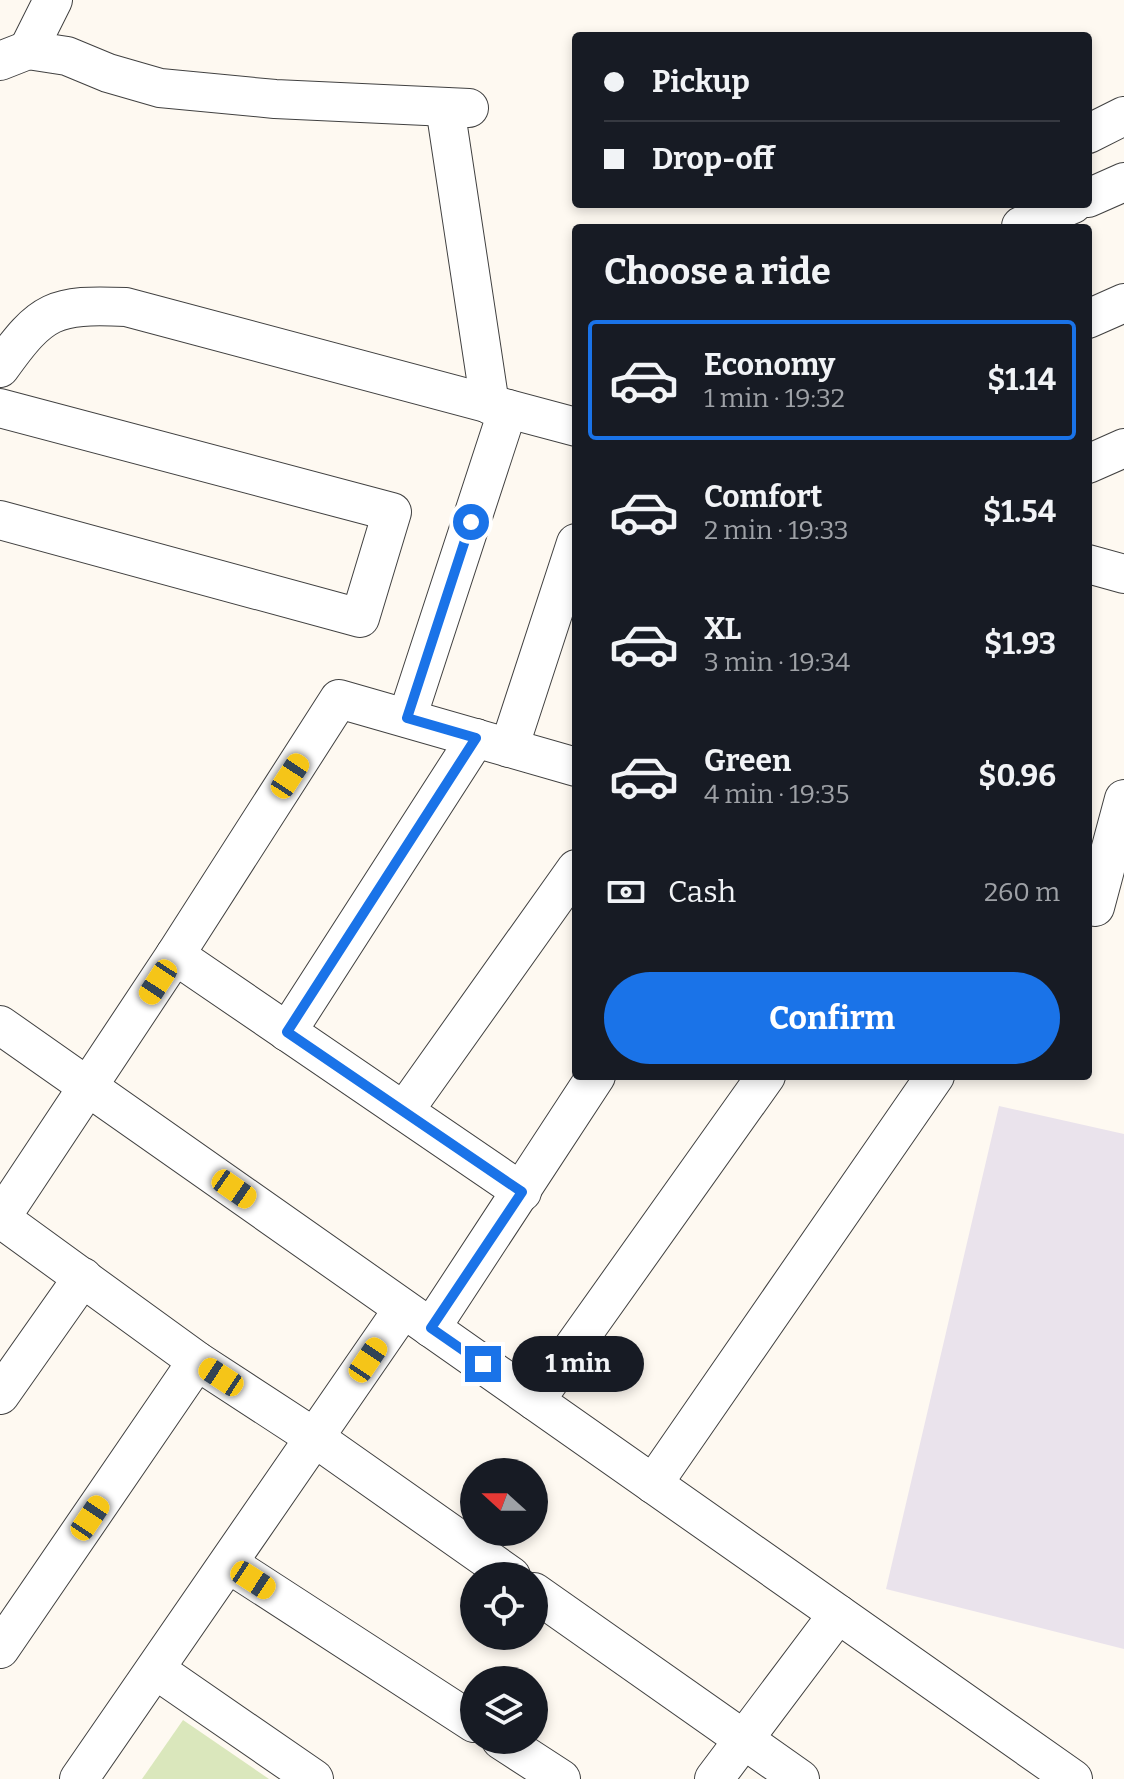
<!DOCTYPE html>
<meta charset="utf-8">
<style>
:root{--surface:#171b24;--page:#20242c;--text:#f1f3f6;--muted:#9ea1a6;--line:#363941;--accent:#1a73e8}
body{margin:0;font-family:Bitter,serif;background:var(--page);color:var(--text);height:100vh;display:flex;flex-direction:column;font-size:30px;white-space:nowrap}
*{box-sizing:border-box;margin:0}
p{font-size:26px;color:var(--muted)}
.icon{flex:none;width:44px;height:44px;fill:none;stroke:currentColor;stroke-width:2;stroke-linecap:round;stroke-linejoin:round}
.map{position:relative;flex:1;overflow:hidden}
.panel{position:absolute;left:572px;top:224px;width:520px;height:856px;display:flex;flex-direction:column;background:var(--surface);border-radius:8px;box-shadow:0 4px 12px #0003}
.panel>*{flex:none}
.hud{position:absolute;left:572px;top:32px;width:520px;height:176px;border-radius:8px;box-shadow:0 4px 12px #0003;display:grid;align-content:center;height:176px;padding:0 32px;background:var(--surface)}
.needle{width:52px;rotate:291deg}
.buttons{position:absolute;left:460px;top:1458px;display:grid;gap:16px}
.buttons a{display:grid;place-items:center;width:88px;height:88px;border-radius:50%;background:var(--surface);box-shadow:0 4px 12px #0003;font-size:40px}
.end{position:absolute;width:36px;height:36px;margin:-18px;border:10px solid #1a73e8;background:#fff;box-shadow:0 0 0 4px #fff}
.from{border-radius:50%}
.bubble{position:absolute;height:56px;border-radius:28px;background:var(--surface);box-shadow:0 4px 12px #0003;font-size:26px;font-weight:700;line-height:56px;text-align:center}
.car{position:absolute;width:24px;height:48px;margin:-24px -12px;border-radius:10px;box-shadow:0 0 6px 2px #0007;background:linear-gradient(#f5c518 24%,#345 0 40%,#f5c518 0 76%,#345 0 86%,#f5c518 0)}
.hud b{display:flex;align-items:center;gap:28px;height:76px;font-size:30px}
.hud b+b{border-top:2px solid var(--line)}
.hud i{width:20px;height:20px;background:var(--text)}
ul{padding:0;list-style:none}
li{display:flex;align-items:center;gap:24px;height:120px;margin:0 16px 12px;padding:0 16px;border:4px solid transparent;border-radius:8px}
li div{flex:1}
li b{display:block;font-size:30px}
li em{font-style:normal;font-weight:700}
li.selected{border-color:var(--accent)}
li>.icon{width:72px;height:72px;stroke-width:1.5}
h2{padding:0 32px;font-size:36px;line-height:96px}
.pay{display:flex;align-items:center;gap:20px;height:88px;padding:0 32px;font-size:30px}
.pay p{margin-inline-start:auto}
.action{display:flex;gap:16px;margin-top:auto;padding:16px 32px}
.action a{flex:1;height:92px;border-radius:48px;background:var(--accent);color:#fff;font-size:32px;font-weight:700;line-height:92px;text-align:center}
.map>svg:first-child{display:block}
.industrial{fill:#eae3ec}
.green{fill:#dae7bc}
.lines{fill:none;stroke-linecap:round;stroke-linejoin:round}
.minor-casing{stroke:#414141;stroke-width:40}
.minor{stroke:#fff;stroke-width:38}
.route{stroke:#1a73e8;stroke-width:10}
</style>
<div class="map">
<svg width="1124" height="1779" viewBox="0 0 1124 1779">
<rect width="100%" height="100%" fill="#fef9f1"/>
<!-- industrial -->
<polygon class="industrial" points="999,1106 1124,1134 1124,1649 886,1589"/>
<!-- green -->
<polygon class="green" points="183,1720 269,1779 142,1779"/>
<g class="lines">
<defs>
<g id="minor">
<polyline points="28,50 53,0"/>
<polyline points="0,61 28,50 67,56 108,73 160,88 275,99 469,108"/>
<polyline points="445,107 490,405"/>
<polyline points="1088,134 1124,116"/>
<polyline points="1088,198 1124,182"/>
<polyline points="1021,226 1073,204"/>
<polyline points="1088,319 1124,303"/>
<path d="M0 368C42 309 54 304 126 307L576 427"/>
<polyline points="0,408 392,512 360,618 0,520"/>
<polyline points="1088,464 1124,448"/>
<polyline points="1088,564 1124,574"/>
<polyline points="407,718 508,409"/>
<polyline points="509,748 576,543"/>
<polyline points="1095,907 1124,799"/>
<polyline points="175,955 522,1192"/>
<polyline points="0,1025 1073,1779"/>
<polyline points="287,1032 476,738"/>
<polyline points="404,1111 576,869"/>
<polyline points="0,1218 197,1361 315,1438 511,1576"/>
<polyline points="0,1219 175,955 339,699 576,767"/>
<polyline points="431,1328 596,1076"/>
<polyline points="0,1395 83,1277"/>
<polyline points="535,1401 766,1076"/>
<polyline points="653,1484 935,1076"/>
<polyline points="229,1564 474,1723"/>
<polyline points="534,1592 800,1779"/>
<polyline points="0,1649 197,1361"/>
<polyline points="156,1670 314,1779"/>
<polyline points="501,1740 561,1779"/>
<polyline points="79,1779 403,1309"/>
<polyline points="714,1779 838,1614"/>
</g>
</defs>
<!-- minor casing -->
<use href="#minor" class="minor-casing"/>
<!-- minor -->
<use href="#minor" class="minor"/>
</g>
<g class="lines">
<!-- route -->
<polyline class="route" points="471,522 407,718 476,738 287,1032 522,1192 431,1328 483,1364"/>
</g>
</svg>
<div class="buttons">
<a><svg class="needle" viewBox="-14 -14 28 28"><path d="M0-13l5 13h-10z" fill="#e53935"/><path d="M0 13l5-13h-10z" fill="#9ea1a6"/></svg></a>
<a><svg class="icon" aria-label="locate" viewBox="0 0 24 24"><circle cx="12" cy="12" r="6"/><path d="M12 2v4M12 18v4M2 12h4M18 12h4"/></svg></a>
<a><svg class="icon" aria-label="layers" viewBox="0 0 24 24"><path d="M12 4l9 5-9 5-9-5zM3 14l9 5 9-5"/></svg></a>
</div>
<i class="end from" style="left:471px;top:522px"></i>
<i class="end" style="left:483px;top:1364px"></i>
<div class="bubble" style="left:512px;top:1336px;width:132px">1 min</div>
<i class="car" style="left:290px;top:776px;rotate:33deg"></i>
<i class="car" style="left:158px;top:982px;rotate:213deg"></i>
<i class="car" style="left:234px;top:1189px;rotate:125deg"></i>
<i class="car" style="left:368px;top:1360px;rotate:34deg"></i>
<i class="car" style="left:221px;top:1377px;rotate:303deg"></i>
<i class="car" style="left:90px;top:1518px;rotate:34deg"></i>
<i class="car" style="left:253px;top:1580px;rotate:123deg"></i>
<div class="hud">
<b><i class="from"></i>Pickup</b>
<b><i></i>Drop-off</b>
</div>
<section class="panel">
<h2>Choose a ride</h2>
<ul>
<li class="selected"><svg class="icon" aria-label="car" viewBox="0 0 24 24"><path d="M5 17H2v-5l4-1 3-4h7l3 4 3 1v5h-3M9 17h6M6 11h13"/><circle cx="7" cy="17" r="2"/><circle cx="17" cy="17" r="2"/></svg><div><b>Economy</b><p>1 min · 19:32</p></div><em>$1.14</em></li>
<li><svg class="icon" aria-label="car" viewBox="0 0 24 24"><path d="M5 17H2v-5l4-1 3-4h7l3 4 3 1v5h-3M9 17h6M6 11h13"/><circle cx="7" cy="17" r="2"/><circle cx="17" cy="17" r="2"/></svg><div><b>Comfort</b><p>2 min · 19:33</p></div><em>$1.54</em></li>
<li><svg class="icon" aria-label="car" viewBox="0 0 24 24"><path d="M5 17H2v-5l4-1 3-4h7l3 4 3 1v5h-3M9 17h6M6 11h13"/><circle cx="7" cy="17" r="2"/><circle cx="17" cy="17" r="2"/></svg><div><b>XL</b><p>3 min · 19:34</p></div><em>$1.93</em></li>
<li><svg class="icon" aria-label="car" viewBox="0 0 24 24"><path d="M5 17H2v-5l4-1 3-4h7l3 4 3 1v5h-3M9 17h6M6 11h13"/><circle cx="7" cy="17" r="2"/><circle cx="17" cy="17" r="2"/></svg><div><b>Green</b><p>4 min · 19:35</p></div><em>$0.96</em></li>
</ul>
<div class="pay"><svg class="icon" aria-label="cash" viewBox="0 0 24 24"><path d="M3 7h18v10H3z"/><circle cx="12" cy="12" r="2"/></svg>Cash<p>260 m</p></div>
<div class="action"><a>Confirm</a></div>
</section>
</div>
